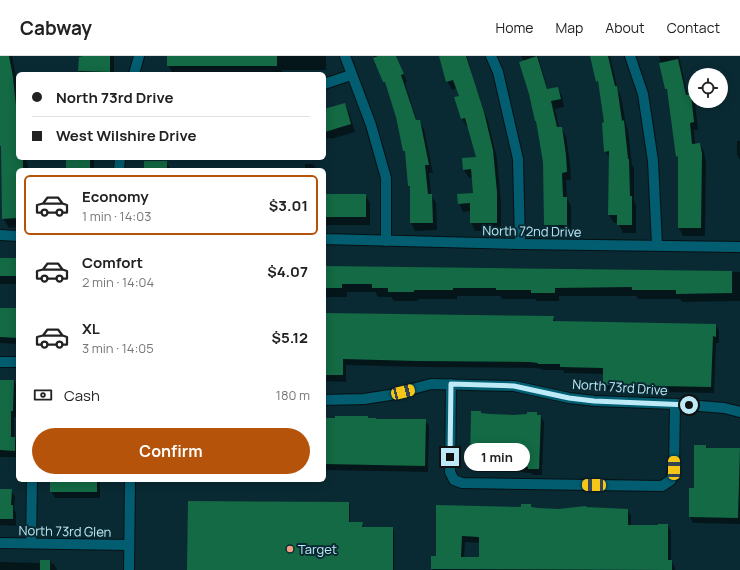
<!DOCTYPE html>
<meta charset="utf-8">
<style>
:root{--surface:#fff;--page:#f6f6f6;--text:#222;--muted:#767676;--line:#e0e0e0;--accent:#b45309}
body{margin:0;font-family:Manrope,sans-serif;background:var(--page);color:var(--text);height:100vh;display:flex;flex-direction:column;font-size:15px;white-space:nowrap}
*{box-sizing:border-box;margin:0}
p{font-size:13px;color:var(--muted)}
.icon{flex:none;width:22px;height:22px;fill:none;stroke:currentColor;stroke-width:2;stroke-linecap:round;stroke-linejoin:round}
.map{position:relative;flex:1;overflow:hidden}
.drawer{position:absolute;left:16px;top:112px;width:310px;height:314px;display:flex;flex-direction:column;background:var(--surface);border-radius:6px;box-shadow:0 2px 10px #0003}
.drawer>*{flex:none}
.hud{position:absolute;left:16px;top:16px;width:310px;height:88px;border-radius:6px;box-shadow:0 2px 10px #0003;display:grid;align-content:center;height:88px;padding:0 16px;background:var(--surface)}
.tools{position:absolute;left:688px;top:12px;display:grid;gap:8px}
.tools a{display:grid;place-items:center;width:40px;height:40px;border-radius:50%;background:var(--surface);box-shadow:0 2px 10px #0003;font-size:20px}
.end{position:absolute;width:18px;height:18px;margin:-9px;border:5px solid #beeaf8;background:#111;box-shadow:0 0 0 2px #111}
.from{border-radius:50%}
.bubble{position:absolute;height:28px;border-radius:14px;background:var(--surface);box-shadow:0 2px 10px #0003;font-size:13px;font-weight:700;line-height:28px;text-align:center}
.car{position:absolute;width:12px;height:24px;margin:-12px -6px;border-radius:5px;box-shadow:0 0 3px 1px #0007;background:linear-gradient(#f5c518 24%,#345 0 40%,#f5c518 0 76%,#345 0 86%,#f5c518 0)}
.hud b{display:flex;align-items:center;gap:14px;height:38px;font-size:15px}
.hud b+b{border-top:1px solid var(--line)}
.hud i{width:10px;height:10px;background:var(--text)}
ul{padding:7px 0 0;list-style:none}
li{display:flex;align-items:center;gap:12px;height:60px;margin:0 8px 6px;padding:0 8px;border:2px solid transparent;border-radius:6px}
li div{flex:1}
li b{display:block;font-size:15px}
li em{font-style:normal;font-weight:700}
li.active{border-color:var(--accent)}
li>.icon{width:36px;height:36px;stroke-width:1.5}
.pay{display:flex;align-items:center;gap:10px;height:44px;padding:0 16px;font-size:15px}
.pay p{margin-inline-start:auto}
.action{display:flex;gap:8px;margin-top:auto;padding:8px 16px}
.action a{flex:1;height:46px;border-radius:24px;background:var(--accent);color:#fff;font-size:16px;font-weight:700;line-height:46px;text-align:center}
header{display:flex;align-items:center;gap:24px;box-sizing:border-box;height:56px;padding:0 20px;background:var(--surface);border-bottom:1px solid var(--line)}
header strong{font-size:19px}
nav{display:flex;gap:22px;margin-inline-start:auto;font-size:14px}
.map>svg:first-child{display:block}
.shadow{fill:#0007;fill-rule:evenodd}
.building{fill:#136a44;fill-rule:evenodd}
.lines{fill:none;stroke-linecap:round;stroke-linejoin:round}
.minor-casing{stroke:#051114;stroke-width:12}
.minor{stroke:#025d71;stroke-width:10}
.route{stroke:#beeaf8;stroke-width:5}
.poi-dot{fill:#f39f84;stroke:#0a2a33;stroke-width:1.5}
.labels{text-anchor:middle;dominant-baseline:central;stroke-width:4;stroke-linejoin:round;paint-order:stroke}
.street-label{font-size:13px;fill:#beeaf8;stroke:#0a2a33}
.poi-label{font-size:13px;fill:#beeaf8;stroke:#0a2a33;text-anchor:start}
</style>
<header>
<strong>Cabway</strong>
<nav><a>Home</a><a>Map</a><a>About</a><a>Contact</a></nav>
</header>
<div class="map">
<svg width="740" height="514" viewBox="0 0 740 514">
<rect width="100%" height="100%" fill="#0a2a33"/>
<!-- shadow -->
<g class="shadow">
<polygon points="0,0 12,0 18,31 18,102 25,102 28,108 28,114 18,114 18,171 9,172 3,162 2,92 0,81"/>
<polygon points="84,0 114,0 114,18 81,18 79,15"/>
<polygon points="168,0 326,0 326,14 282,14 282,18 173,18 168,9"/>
<polygon points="374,0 396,0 407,26 405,27 417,65 419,65 424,73 433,117 429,117 431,139 436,147 437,174 415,175 411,167 411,132 409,130 406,98 397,61 387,31"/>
<polygon points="443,0 467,0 468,3 475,29 488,65 497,103 501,146 501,175 475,175 471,166 471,155 463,156 459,147 474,137 473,122 469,122 464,114 477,101 469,71 467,71 462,63 455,42 460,40 457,32 452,34 447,25"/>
<polygon points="521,0 538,0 548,34 558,32 562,40 564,51 555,53 559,72 561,72 566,80 570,108 571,124 566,124 567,142 571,150 571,177 550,177 545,169 544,106 538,68 524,5"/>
<polygon points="591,0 610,0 618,35 621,40 626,69 628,74 632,109 634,112 634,145 636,149 636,177 623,177 618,167 614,167 609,159 610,103 605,95 605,67 600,31 597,25"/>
<polygon points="659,0 679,0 688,40 690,39 695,47 698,74 694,74 695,88 700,88 704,96 706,106 705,180 683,180 679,172 679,103 677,100 668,36 666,33"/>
<polygon points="345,48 349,56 355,76 331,83 330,82 324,83 324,54"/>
<polygon points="737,85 740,85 740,104 737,99"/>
<rect x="67" y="102" width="27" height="12"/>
<polygon points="166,106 171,114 145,114"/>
<polygon points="305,108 313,108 317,114 305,114"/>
<polygon points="324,139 365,139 370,147 370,169 324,169"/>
<rect x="0" y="203" width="18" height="25"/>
<polygon points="324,211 554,213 555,214 624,215 740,216 740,245 682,246 680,243 638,243 636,240 559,240 559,245 537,245 535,243 502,243 500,240 457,240 457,243 418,243 418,245 394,245 391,241 378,241 375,236 347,236 347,241 324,241"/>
<polygon points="0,253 18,253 18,288 0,287"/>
<polygon points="324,258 553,261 556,266 716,269 719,275 719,287 716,287 714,337 607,335 604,328 604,318 564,317 563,314 543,314 542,313 534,312 421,311 346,309 346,326 324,325"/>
<polygon points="0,325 14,325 17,331 16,361 14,361 14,382 18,388 18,401 0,401"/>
<polygon points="481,356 482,358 513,360 536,357 538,360 541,360 544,366 542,419 533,419 532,417 525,417 524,416 475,416 471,410"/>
<polygon points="324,363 425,364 429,370 428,416 324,414"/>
<polygon points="706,390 708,393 740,393 740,468 693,467 690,461 695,433"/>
<polygon points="51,424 100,424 100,442 55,442 51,435"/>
<polygon points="0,434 11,434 15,441 14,453 16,457 16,470 0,469"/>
<polygon points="349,447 350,450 350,467 362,467 364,472 392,472 394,475 394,514 188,514"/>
<path d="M530 449 532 453H538L628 454 631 460V470H659L668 469 671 475V505L675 511V514H432L437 501V450L522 452ZM465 486 480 487V502H464Z"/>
<polygon points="50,504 52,508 54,508 57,514 0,514 0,506 41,507"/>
</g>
<!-- building -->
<g class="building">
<polygon points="0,0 9,0 13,21 16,50 18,102 23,102 23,114 18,114 18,162 2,163 1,90 0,90"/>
<polygon points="83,0 110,0 110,16 78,15 79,1"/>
<rect x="167" y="0" width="110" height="10"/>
<polygon points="378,0 396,0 404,18 401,19 416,64 420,64 429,109 425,109 428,138 432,138 433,167 410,167 410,130 408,130 405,95 403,95 396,61 385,26 383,26 373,2"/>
<polygon points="439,0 466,0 484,56 493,94 497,136 497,167 470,167 470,147 458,148 457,138 473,137 471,113 463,114 462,102 476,101 465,62 461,63 454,41 459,40 453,24 446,26"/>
<polygon points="537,0 547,33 558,31 561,43 551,45 557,71 562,71 566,99 567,116 562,117 563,141 567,141 567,169 544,169 543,106 536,65 535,65 529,38 519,6"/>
<polygon points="590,0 608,0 615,30 617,30 622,65 624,64 628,103 629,103 630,140 632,140 632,169 617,169 617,159 608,159 609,95 604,96 602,67 604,66 598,25 596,26"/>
<polygon points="678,3 686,39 691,38 694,66 690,67 692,88 700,87 702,98 701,172 678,172 678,100 676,101 667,33 665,33 659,7"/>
<polygon points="345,47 351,68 325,76 324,70 324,53"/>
<rect x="66" y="102" width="24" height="12"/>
<rect x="144" y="105" width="23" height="9"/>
<rect x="324" y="138" width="42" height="23"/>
<rect x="0" y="202" width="18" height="18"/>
<polygon points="324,210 732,215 732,237 676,238 676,234 632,234 632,231 555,232 555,237 531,237 531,234 496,234 496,232 453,232 453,234 414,234 414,236 388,236 388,232 372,232 372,228 342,228 342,232 324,232"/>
<polygon points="0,252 18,252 18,282 0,281"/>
<polygon points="324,257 554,260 553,265 716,268 716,281 713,280 711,331 603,329 603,312 560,311 560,308 538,308 538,307 530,306 417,305 343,303 343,319 324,319"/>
<polygon points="0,324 14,324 13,355 11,355 11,381 15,381 15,395 0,394"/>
<polygon points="471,355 481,355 481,357 490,358 513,359 527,358 527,356 537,356 537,359 541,359 539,413 528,413 528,411 520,411 520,410 470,410"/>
<polygon points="335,360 368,360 368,362 376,362 376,363 426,363 425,410 324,408 324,362 335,362"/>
<polygon points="694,389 706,389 706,392 740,392 738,462 689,461 689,432 694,432"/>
<rect x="50" y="424" width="47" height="12"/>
<polygon points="0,433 12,433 11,449 13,449 13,463 0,463"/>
<polygon points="188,445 349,446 349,466 363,466 362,471 393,471 393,514 187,514"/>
<path d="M521 448H531V451L538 452 558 453 586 450V451L628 453V469H658V468H668V504H672V514L431 513V500H436V449L521 451ZM462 480 479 481V501H461Z"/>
<rect x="40" y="504" width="10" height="10"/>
</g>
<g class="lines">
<defs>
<g id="minor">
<polyline points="345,0 371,69 386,122 386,185"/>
<polyline points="491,0 498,16 518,103 520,188"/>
<polyline points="630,0 643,38 653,105 657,189"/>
<polyline points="134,18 139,0"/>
<polyline points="324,28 351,19"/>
<polyline points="119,114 120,102"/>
<polyline points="0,179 18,180"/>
<polyline points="324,183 520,188 740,191"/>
<polyline points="0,306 18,306"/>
<polyline points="451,328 450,416 454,424 462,427 662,430 671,424 674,412 675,348"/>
<polyline points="324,344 364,343 390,339 431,328 514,330 569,342 595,345 675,348 724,352 740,356"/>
<polyline points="0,487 129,489"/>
<polyline points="31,487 32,424"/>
<polyline points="129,514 130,424"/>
</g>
</defs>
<!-- minor casing -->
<use href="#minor" class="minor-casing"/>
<!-- minor -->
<use href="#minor" class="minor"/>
</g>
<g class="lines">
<!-- route -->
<polyline class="route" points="450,401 451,328 514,330 569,342 594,345 689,349"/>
</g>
<!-- markers -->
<circle class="poi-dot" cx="290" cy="493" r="4"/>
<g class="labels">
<!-- street labels -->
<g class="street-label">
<text transform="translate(532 175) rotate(1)">North 72nd Drive</text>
<text transform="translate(620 331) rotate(4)">North 73rd Drive</text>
<text transform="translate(65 475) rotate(1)">North 73rd Glen</text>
</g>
<!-- poi labels -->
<g class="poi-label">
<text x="298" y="493">Target</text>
</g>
</g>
</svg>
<div class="tools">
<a><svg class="icon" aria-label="locate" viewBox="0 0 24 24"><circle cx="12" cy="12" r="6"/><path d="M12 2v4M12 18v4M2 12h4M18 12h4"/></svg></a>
</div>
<i class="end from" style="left:689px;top:349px"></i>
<i class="end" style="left:450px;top:401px"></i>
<div class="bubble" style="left:464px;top:387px;width:66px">1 min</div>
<i class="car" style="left:403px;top:336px;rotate:76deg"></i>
<i class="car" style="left:674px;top:412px;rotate:0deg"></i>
<i class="car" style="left:594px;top:429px;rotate:271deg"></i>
<div class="hud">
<b><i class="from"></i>North 73rd Drive</b>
<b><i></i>West Wilshire Drive</b>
</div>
<section class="drawer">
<ul>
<li class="active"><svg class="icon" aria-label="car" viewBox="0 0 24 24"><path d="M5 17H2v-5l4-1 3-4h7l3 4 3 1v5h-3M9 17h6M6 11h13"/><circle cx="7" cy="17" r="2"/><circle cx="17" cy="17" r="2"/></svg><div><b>Economy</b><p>1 min · 14:03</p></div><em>$3.01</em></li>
<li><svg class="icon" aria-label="car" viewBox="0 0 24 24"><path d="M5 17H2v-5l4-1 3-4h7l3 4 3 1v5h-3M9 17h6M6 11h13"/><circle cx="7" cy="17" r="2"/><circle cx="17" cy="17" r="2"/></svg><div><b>Comfort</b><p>2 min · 14:04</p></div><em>$4.07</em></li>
<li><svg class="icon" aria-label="car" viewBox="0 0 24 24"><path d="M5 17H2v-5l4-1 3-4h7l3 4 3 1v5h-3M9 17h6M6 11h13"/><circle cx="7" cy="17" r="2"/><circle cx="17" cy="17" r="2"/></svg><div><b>XL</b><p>3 min · 14:05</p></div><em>$5.12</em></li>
</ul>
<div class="pay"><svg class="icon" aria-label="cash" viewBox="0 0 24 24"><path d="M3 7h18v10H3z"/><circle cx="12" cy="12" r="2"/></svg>Cash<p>180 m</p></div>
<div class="action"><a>Confirm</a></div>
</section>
</div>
